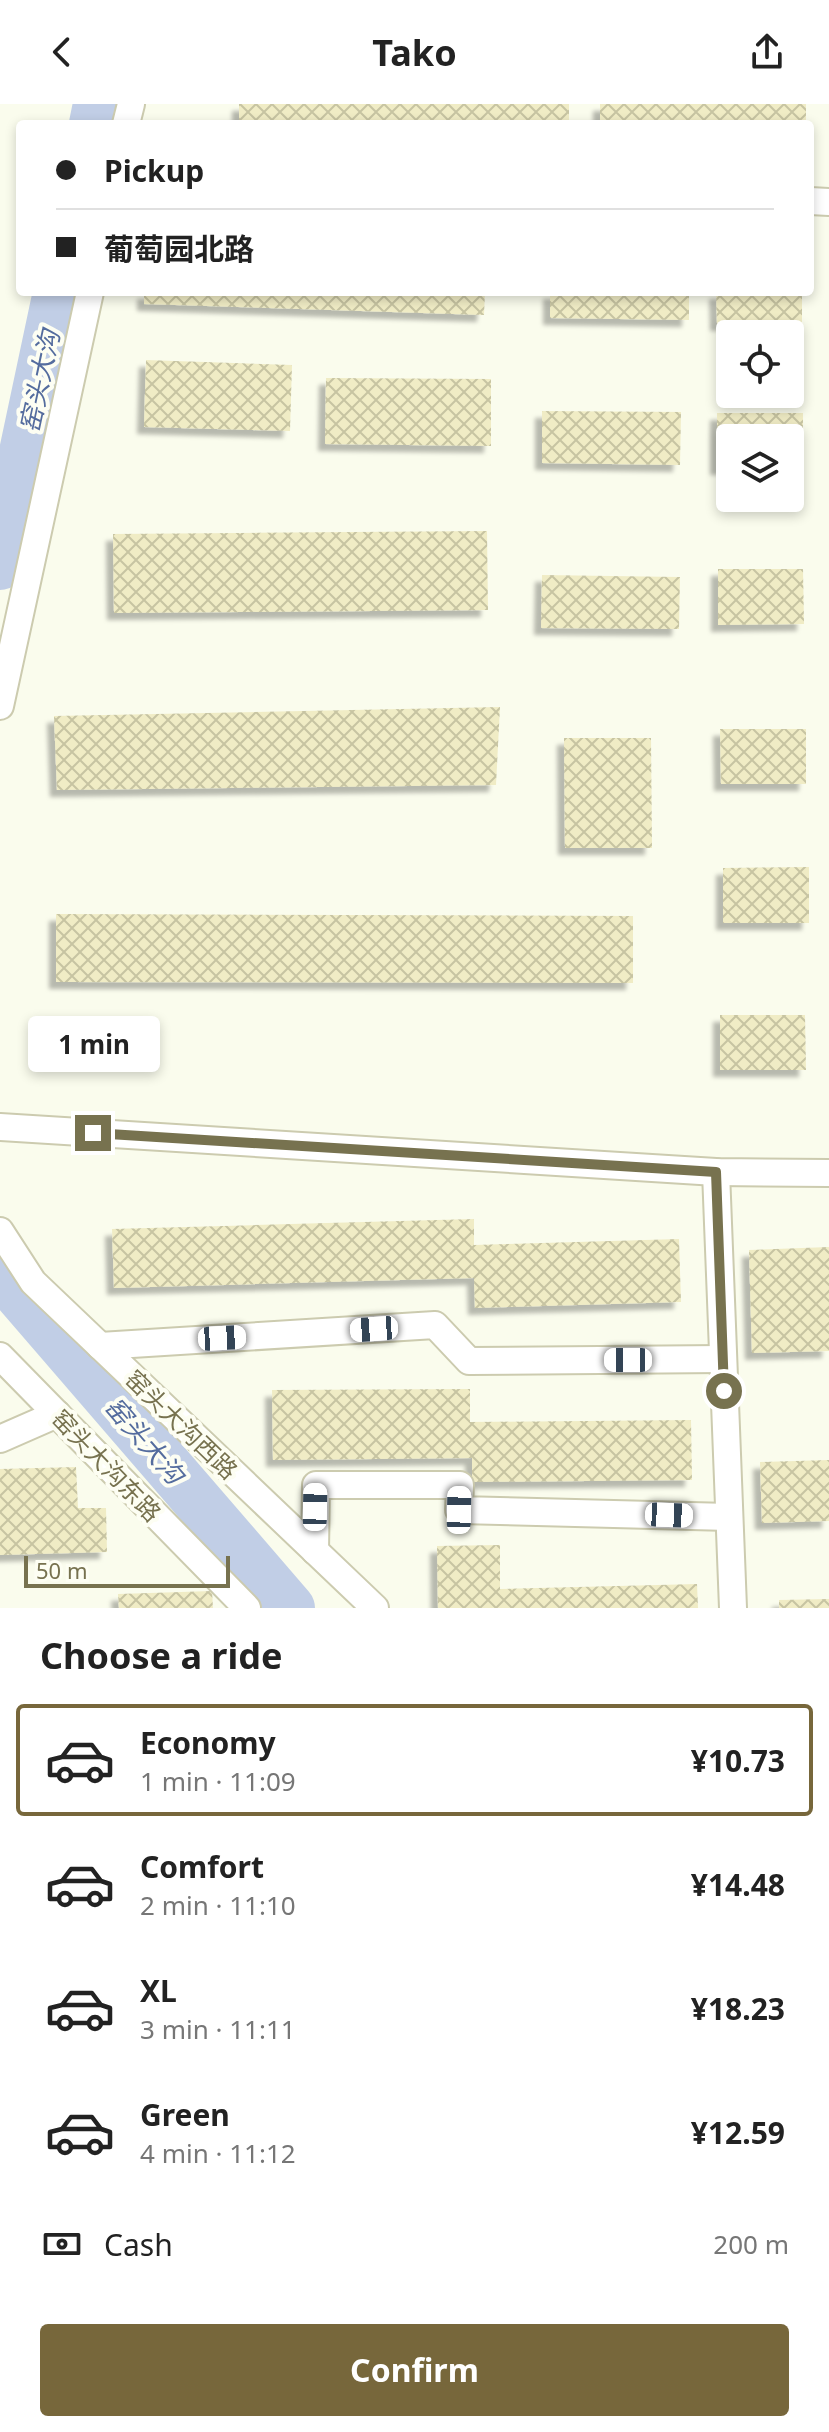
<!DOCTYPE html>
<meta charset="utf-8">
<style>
:root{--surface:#fff;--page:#f2f2f2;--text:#222;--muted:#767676;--line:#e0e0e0;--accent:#77673b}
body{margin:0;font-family:"Noto Sans","Noto Sans SC",sans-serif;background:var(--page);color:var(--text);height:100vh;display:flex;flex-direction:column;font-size:30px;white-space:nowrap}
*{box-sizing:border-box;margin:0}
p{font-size:26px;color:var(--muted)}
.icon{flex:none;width:44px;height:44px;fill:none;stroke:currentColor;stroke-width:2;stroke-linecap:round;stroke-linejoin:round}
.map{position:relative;height:1504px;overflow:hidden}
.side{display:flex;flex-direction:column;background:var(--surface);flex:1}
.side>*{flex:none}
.top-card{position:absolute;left:16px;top:16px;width:798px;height:176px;border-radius:8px;box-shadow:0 4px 12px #0003;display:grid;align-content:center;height:176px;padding:0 40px;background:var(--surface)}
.buttons{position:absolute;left:716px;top:216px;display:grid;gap:16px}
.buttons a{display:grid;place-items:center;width:88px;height:88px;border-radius:8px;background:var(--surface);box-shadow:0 4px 12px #0003;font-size:40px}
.scale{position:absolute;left:24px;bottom:20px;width:206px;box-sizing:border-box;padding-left:8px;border:4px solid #77724f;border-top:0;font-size:22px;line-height:28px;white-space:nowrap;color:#77724f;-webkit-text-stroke:6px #fdfef3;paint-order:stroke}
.end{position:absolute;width:36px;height:36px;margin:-18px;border:10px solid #77724f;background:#fff;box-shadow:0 0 0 4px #fff}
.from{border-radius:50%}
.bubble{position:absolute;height:56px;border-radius:8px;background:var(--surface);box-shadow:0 4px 12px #0003;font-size:26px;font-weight:700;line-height:56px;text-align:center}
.car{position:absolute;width:24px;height:48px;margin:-24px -12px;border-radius:10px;box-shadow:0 0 6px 2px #0007;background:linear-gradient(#fff 24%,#345 0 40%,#fff 0 76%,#345 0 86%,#fff 0)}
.top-card b{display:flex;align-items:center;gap:28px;height:76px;font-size:30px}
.top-card b+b{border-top:2px solid var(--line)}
.top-card i{width:20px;height:20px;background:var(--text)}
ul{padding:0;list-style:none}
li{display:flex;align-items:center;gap:24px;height:112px;margin:0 16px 12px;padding:0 24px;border:4px solid transparent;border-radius:8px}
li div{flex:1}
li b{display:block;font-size:30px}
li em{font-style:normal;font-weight:700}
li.active{border-color:var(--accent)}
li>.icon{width:72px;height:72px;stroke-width:1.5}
h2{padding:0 40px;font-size:36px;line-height:96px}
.pay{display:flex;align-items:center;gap:20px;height:88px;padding:0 40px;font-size:30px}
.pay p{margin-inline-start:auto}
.primary-button{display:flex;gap:16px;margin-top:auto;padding:16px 40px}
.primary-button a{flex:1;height:92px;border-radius:8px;background:var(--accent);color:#fff;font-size:32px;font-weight:700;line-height:92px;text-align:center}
header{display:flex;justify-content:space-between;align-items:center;height:104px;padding:0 40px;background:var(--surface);font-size:36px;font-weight:700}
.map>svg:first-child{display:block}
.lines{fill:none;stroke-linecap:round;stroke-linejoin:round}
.river{stroke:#c1cee6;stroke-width:50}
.building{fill:url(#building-cross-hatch);filter:url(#shadow)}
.minor-casing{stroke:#cccbaf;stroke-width:30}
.minor{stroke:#fff;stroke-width:26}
.route{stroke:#77724f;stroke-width:10}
.labels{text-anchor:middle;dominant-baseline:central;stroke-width:8;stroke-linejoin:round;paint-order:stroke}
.street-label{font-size:24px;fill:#77724f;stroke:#fdfef3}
.water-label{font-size:26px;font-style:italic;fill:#546c9e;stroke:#fdfef3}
</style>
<header><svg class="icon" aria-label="back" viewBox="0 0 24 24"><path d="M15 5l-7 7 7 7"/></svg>Tako<svg class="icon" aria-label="share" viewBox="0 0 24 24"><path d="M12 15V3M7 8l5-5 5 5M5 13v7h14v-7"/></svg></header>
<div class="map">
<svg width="829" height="1504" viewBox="0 0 829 1504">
<defs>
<pattern id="building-cross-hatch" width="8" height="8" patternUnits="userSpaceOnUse" patternTransform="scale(2)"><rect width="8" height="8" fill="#f0ecc5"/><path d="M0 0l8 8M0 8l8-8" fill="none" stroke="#c7c4a2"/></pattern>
<filter id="shadow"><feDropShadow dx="-7" dy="7" stdDeviation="2" flood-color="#0004"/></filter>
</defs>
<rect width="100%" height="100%" fill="#fafced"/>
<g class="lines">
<!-- river -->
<g class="river">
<polyline points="94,20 98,0"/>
<polyline points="0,461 58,188"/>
<polyline points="0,1168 290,1504"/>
</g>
</g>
<!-- building -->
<g class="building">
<rect x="239" y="0" width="330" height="20"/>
<rect x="600" y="0" width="206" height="20"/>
<polygon points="144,188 485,188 484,211 144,200"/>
<polygon points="550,188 689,188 689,216 550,214"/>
<polygon points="716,188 802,188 802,220 717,220"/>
<polygon points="146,256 292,261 290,327 144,323"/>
<polygon points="326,274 491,275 491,342 325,340"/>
<polygon points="542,307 681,308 680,361 542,359"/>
<polygon points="717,309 803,309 803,364 790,364 790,334 730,334 730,364 717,364"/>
<polygon points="487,427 488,506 114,509 113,430"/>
<polygon points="718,465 803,465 804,520 718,521"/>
<polygon points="542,471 680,473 679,525 541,524"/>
<polygon points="500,603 496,681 57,686 54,612"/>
<polygon points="720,625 806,625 806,680 721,680"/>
<polygon points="564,634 651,634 652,744 565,744"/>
<polygon points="809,763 809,819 723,819 723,764"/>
<polygon points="56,810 633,812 633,879 56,878"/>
<polygon points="720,911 805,911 806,966 720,966"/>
<polygon points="474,1115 474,1141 679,1135 681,1198 475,1204 474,1174 114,1184 112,1125"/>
<polygon points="829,1143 829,1247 752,1249 749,1146"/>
<polygon points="470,1285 470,1318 691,1316 692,1376 472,1378 472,1354 273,1356 272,1286"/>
<polygon points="829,1356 829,1417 762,1419 760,1358"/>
<polygon points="76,1363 78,1404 106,1404 107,1448 0,1451 0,1365"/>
<polygon points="500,1441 500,1485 697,1480 698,1504 438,1504 437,1442"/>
<polygon points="212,1487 213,1504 119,1504 118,1490"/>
<polygon points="829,1495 829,1504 779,1504 779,1496"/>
</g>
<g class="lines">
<defs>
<g id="minor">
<polyline points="126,20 131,0"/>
<polyline points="810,97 829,98"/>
<polyline points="0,602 90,188"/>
<polyline points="0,1023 716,1068 829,1069"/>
<polyline points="716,1068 733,1504"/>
<polyline points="0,1127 33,1178 375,1504"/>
<polyline points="100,1242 435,1221 469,1257 723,1255"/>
<polyline points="0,1252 247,1504"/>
<polyline points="0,1335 57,1310"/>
<polyline points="315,1447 316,1381 460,1381 459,1406 729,1413"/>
</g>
</defs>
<!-- minor casing -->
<use href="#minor" class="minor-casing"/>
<!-- minor -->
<use href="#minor" class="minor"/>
</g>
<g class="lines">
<!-- route -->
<polyline class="route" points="93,1029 716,1068 724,1287"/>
</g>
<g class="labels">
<!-- street labels -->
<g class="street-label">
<text transform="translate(182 1320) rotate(44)">窑头大沟西路</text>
<text transform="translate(107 1361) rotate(46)">窑头大沟东路</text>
</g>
<!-- water labels -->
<g class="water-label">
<text transform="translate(39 277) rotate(-78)">窑头大沟</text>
<text transform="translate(145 1336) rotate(49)">窑头大沟</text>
</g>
</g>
</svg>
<div class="buttons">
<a><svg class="icon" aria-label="locate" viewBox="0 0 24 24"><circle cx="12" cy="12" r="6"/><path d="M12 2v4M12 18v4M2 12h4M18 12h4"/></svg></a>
<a><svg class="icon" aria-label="layers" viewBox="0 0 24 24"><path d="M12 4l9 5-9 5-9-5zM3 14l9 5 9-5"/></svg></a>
</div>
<div class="scale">50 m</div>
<i class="end from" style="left:724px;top:1287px"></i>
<i class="end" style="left:93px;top:1029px"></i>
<div class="bubble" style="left:28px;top:912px;width:132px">1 min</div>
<i class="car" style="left:374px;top:1225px;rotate:266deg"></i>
<i class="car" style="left:222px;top:1234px;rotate:87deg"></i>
<i class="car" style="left:628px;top:1256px;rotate:270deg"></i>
<i class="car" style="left:315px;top:1403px;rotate:1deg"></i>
<i class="car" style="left:459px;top:1406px;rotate:1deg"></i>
<i class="car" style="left:669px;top:1411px;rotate:92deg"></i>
<div class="top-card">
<b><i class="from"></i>Pickup</b>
<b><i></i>葡萄园北路</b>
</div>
</div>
<section class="side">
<h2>Choose a ride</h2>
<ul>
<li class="active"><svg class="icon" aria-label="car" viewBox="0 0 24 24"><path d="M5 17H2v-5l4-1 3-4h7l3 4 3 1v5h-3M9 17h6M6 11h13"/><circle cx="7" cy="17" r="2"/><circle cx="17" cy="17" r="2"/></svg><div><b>Economy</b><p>1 min · 11:09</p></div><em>¥10.73</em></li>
<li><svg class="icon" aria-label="car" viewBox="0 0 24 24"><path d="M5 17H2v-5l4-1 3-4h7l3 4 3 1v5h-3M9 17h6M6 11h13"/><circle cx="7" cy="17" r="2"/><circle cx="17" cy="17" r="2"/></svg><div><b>Comfort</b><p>2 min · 11:10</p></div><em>¥14.48</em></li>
<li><svg class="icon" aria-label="car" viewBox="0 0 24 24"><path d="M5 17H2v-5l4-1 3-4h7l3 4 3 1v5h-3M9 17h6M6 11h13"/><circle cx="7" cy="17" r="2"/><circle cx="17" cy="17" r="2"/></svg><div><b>XL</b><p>3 min · 11:11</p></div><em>¥18.23</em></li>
<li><svg class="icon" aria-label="car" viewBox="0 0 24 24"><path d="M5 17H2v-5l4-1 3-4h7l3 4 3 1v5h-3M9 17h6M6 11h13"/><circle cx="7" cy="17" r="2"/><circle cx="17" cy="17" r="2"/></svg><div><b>Green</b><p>4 min · 11:12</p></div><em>¥12.59</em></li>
</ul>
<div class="pay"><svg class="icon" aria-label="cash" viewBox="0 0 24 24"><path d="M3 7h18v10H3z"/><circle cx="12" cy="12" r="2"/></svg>Cash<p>200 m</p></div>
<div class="primary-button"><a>Confirm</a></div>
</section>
